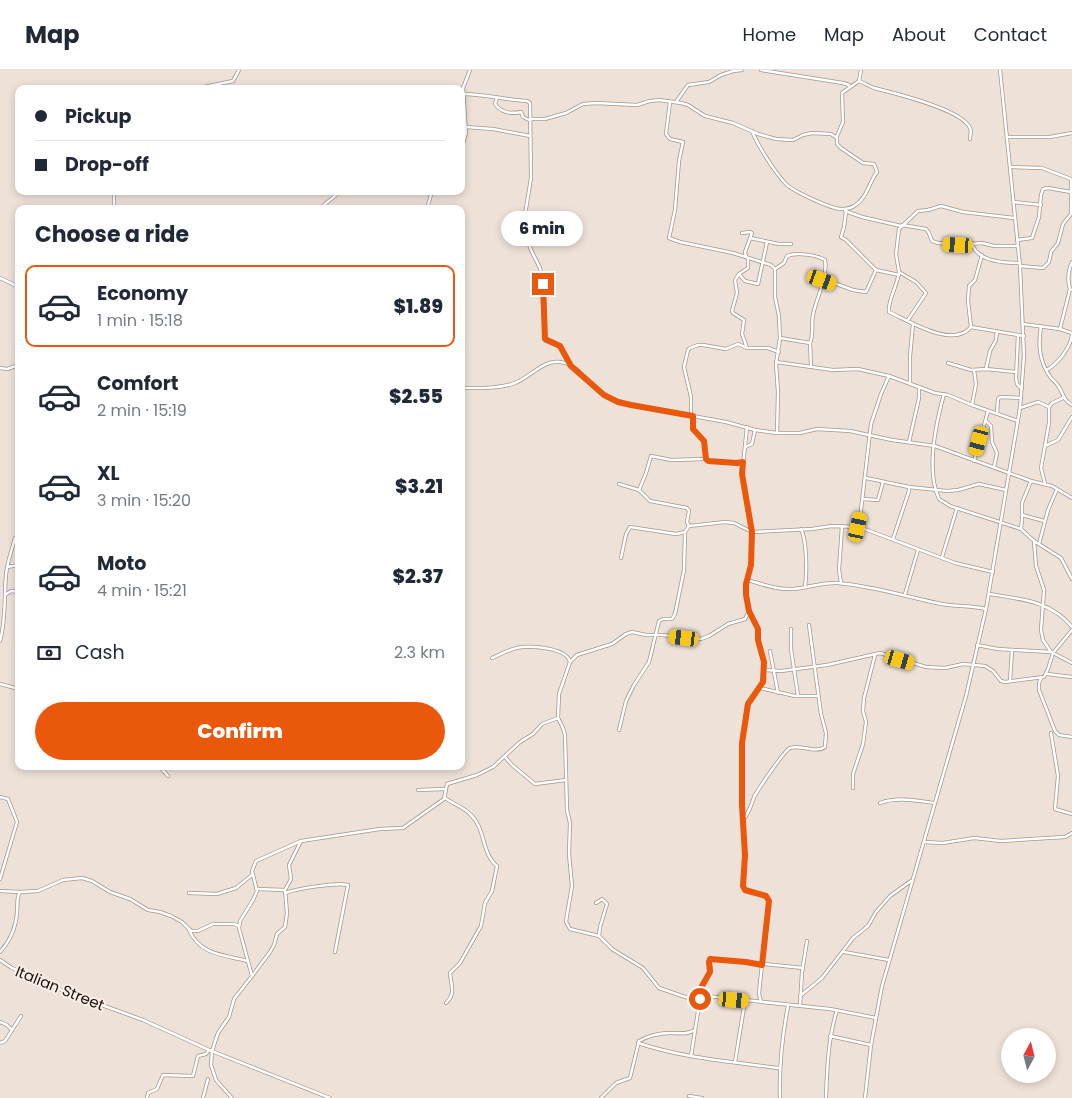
<!DOCTYPE html>
<meta charset="utf-8">
<style>
:root{--surface:#fff;--page:#f2f2f3;--text:#1f2937;--muted:#747a83;--line:#e0e1e3;--accent:#ea580c}
body{margin:0;font-family:Poppins,sans-serif;background:var(--page);color:var(--text);height:100vh;display:flex;flex-direction:column;font-size:19px;white-space:nowrap}
*{box-sizing:border-box;margin:0}
p{font-size:16px;color:var(--muted)}
.icon{flex:none;width:28px;height:28px;fill:none;stroke:currentColor;stroke-width:2;stroke-linecap:round;stroke-linejoin:round}
.map{position:relative;flex:1;overflow:hidden}
.sheet{position:absolute;left:15px;top:135px;width:450px;height:565px;display:flex;flex-direction:column;background:var(--surface);border-radius:10px;box-shadow:0 2px 8px #0003}
.sheet>*{flex:none}
.top-card{position:absolute;left:15px;top:15px;width:450px;height:110px;border-radius:10px;box-shadow:0 2px 8px #0003;display:grid;align-content:center;height:110px;padding:0 20px;background:var(--surface)}
.needle{width:32px;rotate:7deg}
.fabs{position:absolute;left:1001px;top:958px;display:grid;gap:10px}
.fabs a{display:grid;place-items:center;width:55px;height:55px;border-radius:50%;background:var(--surface);box-shadow:0 2px 8px #0003;font-size:25px}
.end{position:absolute;width:22px;height:22px;margin:-11px;border:6px solid #ea580c;background:#fff;box-shadow:0 0 0 2px #fff}
.from{border-radius:50%}
.bubble{position:absolute;height:35px;border-radius:18px;background:var(--surface);box-shadow:0 2px 8px #0003;font-size:16px;font-weight:800;line-height:35px;text-align:center}
.car{position:absolute;width:15px;height:30px;margin:-15px -8px;border-radius:6px;box-shadow:0 0 4px 1px #0007;background:linear-gradient(#f5c518 24%,#345 0 40%,#f5c518 0 76%,#345 0 86%,#f5c518 0)}
.top-card b{display:flex;align-items:center;gap:18px;height:48px;font-size:19px}
.top-card b+b{border-top:1px solid var(--line)}
.top-card i{width:12px;height:12px;background:var(--text)}
ul{padding:0;list-style:none}
li{display:flex;align-items:center;gap:15px;height:82px;margin:0 10px 8px;padding:0 10px;border:2px solid transparent;border-radius:10px}
li div{flex:1}
li b{display:block;font-size:19px}
li em{font-style:normal;font-weight:800}
li.current{border-color:var(--accent)}
li>.icon{width:45px;height:45px;stroke-width:1.5}
h2{padding:0 20px;font-size:22px;line-height:60px}
.pay{display:flex;align-items:center;gap:12px;height:55px;padding:0 20px;font-size:19px}
.pay p{margin-inline-start:auto}
.button{display:flex;gap:10px;margin-top:auto;padding:10px 20px}
.button a{flex:1;height:58px;border-radius:30px;background:var(--accent);color:#fff;font-size:20px;font-weight:800;line-height:58px;text-align:center}
header{display:flex;align-items:center;gap:30px;box-sizing:border-box;height:70px;padding:0 25px;background:var(--surface);border-bottom:1px solid var(--line)}
header strong{font-size:24px}
nav{display:flex;gap:28px;margin-inline-start:auto;font-size:18px}
.map>svg:first-child{display:block}
.lines{fill:none;stroke-linecap:round;stroke-linejoin:round}
.minor-casing{stroke:#a2968e;stroke-width:4}
.minor{stroke:#fff;stroke-width:2.5}
.route{stroke:#ea580c;stroke-width:6}
.labels{text-anchor:middle;dominant-baseline:central;stroke-width:4;stroke-linejoin:round;paint-order:stroke}
.street-label{font-size:15px;fill:#17120f;stroke:#fbeee6}
</style>
<header>
<strong>Map</strong>
<nav><a>Home</a><a>Map</a><a>About</a><a>Contact</a></nav>
</header>
<div class="map">
<svg width="1072" height="1028" viewBox="0 0 1072 1028">
<rect width="100%" height="100%" fill="#eee1d8"/>
<g class="lines">
<defs>
<g id="minor">
<path d="M859 11C864 13 869 16 874 18 893 23 962 39 970 58 972 61 970 65 970 69"/>
<polyline points="849,18 859,11 861,0"/>
<polyline points="194,19 233,11 239,0"/>
<path d="M463 24C485 24 505 30 527 31L530 33 531 108 524 151 525 163 531 180 540 198 543 210 545 242 544 267 546 271 560 276 571 295"/>
<path d="M497 28 495 34C501 43 511 44 521 42L523 47 529 50"/>
<polyline points="670,32 666,64 670,69 683,72 679,91 675,140 669,168 680,172 733,183 771,195 775,199 775,227 779,246 780,268 776,294 778,322 777,363"/>
<polyline points="676,32 688,15 709,12 721,5 733,1 742,0"/>
<polyline points="530,49 545,49 566,43 583,34 596,33 637,35 650,31 659,30 681,33 688,35 705,46 733,53 758,64 776,69 793,70 803,65 812,63 831,64 837,68"/>
<polyline points="466,57 493,59 530,66"/>
<path d="M752 61C758 76 774 101 785 113 792 121 833 140 843 139 847 139 851 138 854 136 867 129 869 112 877 102L874 94 863 93 841 78 837 74V66L843 52 842 23 849 18V15L843 13 761 0"/>
<polyline points="1007,67 1050,67 1072,63"/>
<polyline points="461,81 466,63 463,18 470,0"/>
<polyline points="1011,97 1042,98 1071,109"/>
<polyline points="114,121 114,139"/>
<polyline points="1014,132 1041,135"/>
<polyline points="319,139 341,121"/>
<polyline points="427,139 432,121"/>
<polyline points="845,141 862,147 901,156"/>
<polyline points="846,141 844,157 841,167 846,170 876,200 899,205"/>
<polyline points="902,155 926,159 929,163 932,171 938,173 959,175 982,173 994,176 1018,176"/>
<polyline points="742,163 750,162 752,163 745,182 746,187"/>
<polyline points="750,168 779,174 791,174"/>
<polyline points="1017,170 1032,168 1039,147 1041,125 1043,119 1048,118 1071,122"/>
<path d="M972 173C976 191 1004 193 1019 193"/>
<path d="M1072 192C1068 201 1067 209 1070 219L1072 220"/>
<polyline points="1020,196 1043,198 1049,192 1051,182 1058,173 1063,154 1071,144 1071,110"/>
<path d="M775 199 784 193 787 186C797 182 816 185 825 190 828 208 816 228 813 245 811 254 814 265 810 273"/>
<path d="M899 202C898 214 887 232 889 242 909 251 953 279 971 257L968 231 969 216 975 210 982 185"/>
<polyline points="739,204 745,211 758,214 767,172"/>
<polyline points="0,208 19,217"/>
<polyline points="823,209 853,220 866,222 876,200"/>
<polyline points="908,250 926,223 916,212 899,202 896,184 899,159 918,141 928,140 941,136 963,142 1014,148"/>
<polyline points="1023,254 1060,259 1070,219"/>
<path d="M1041 256C1038 275 1039 292 1051 308 1054 311 1057 313 1059 317 1064 325 1063 330 1072 335"/>
<polyline points="971,257 1024,266"/>
<polyline points="1060,259 1072,263"/>
<polyline points="1018,265 1016,308 1017,314 1022,319"/>
<polyline points="780,268 810,273 811,295"/>
<polyline points="747,278 742,264 744,250 733,243 732,241 737,223 735,210 739,204 748,198 748,188"/>
<polyline points="776,292 833,300 858,299 889,306 935,323 948,325 972,335 1018,351"/>
<polyline points="948,293 971,300 986,299 1016,302"/>
<polyline points="0,298 7,299 19,295"/>
<polyline points="986,299 990,281 996,270 997,261"/>
<path d="M1047 300C1058 293 1070 279 1072 265"/>
<polyline points="910,313 910,286 913,254"/>
<path d="M461 318C478 318 499 319 515 313 529 308 544 289 560 292 577 294 587 311 599 321 609 329 620 332 631 335L726 352 755 360 777 363H800L817 359 850 361 892 370 935 376 1031 411 1052 416 1072 428"/>
<path d="M944 324C936 353 926 401 939 429L950 436 1021 459 1034 471 1061 488 1072 509"/>
<polyline points="972,335 976,314 974,300"/>
<polyline points="1020,338 1038,332 1049,337"/>
<polyline points="997,343 998,329 1000,327 1021,328"/>
<polyline points="691,346 691,327 684,297 688,280 690,278 698,275 703,275 726,279 738,274 747,278 768,278 779,282"/>
<polyline points="693,346 693,359 704,371 706,386 708,391 737,393 743,392"/>
<polyline points="986,351 991,356 992,372 997,383 994,397"/>
<polyline points="747,357 742,404 752,462 751,495 745,519 749,541 745,549 728,554 709,566 701,569 662,565 646,565 632,562 626,564 612,574 577,585 570,592 559,624 558,648 563,658 565,665 567,740 570,753 569,784 572,816 567,845 566,852 570,859 599,866 612,879 643,898 659,918 694,930 699,930 706,926 830,939 876,948"/>
<polyline points="909,372 919,328 919,317"/>
<polyline points="1045,376 1058,370 1072,347"/>
<polyline points="745,377 752,374 755,360"/>
<polyline points="974,391 988,341"/>
<polyline points="866,408 909,417 909,421 893,469"/>
<polyline points="619,414 639,420 650,431 687,438 689,441 687,452 689,456"/>
<polyline points="1045,414 1041,398 1049,353 1049,337 1052,333 1063,328"/>
<polyline points="909,417 947,421 958,420 979,414 1006,420"/>
<polyline points="639,420 646,403 651,386 671,390 706,389"/>
<polyline points="863,429 878,430 883,412"/>
<polyline points="1022,445 1044,451"/>
<polyline points="859,457 871,354 881,324 889,306"/>
<path d="M801 459C807 471 807 503 805 516"/>
<polyline points="1021,459 1022,450 1022,433 1031,411"/>
<polyline points="1034,471 1036,496 1044,520 1041,560 1043,570 1051,582"/>
<polyline points="1039,474 1048,440 1057,419"/>
<polyline points="942,487 957,438"/>
<polyline points="621,488 626,464 630,457 676,464 685,462"/>
<polyline points="7,497 19,495"/>
<path d="M747 510C762 514 777 520 793 519 808 518 822 512 838 513 873 516 903 526 937 533 953 537 969 535 986 539"/>
<polyline points="841,513 839,500 842,456"/>
<polyline points="905,524 918,480"/>
<path d="M989 524C1021 529 1051 531 1072 557"/>
<polyline points="5,525 11,521 19,522"/>
<polyline points="750,542 758,559 758,571 764,592 764,600 762,615 750,629 747,634 742,673 742,735 745,785 743,816 745,821 766,826 769,831 760,913 759,924 761,932"/>
<polyline points="791,559 791,579 798,626"/>
<path d="M0 571C6 550 4 527 6 505 7 492 12 480 15 468"/>
<polyline points="977,575 998,579 1051,582 1072,593"/>
<polyline points="770,581 778,623"/>
<path d="M492 588C501 584 512 578 522 577 534 576 567 578 570 592"/>
<polyline points="764,600 781,601 827,595 880,583 926,597 945,598 963,594 985,596 993,601 1001,611 1005,612 1044,607 1048,599 1053,583 1072,560"/>
<polyline points="1047,604 1072,607"/>
<polyline points="1041,608 1039,613 1039,620 1055,661 1059,665 1072,667"/>
<polyline points="1010,611 1012,580"/>
<polyline points="0,614 19,619"/>
<polyline points="760,618 795,626 818,626"/>
<polyline points="619,660 626,631 634,615 649,592 659,551 663,549 672,549 675,544 684,500 685,462 689,456 725,452 734,453 752,462 812,459 832,456 859,457 955,493 993,502"/>
<polyline points="1051,663 1058,706 1055,739 1072,744"/>
<polyline points="505,687 512,695 535,714 566,710"/>
<polyline points="159,696 168,706"/>
<polyline points="853,718 853,704 863,674 866,652 863,641 864,628 875,585"/>
<polyline points="418,720 445,719"/>
<polyline points="0,727 8,729 17,752 0,809"/>
<path d="M445 728C453 734 464 737 471 745 486 759 481 783 497 796L492 821 485 833 481 856 460 893 450 903C451 915 456 924 446 933"/>
<path d="M880 733C897 726 917 731 935 733"/>
<path d="M743 750C750 742 751 734 755 725 760 717 783 682 790 678 801 674 815 684 825 677L826 663 821 644 809 555"/>
<polyline points="924,772 943,773 974,768 1001,771 1048,768 1065,767 1072,763"/>
<polyline points="257,819 285,820"/>
<polyline points="0,821 20,822 38,821 63,810 82,808 92,811 110,822 130,829 148,840 160,842 171,846 182,852 189,859 192,861 198,861 213,854 234,854 239,856"/>
<polyline points="189,823 217,824 236,818 252,805"/>
<path d="M285 823C296 819 337 812 348 815L335 882"/>
<polyline points="596,833 602,829 607,834 600,857 599,866"/>
<path d="M189 860C200 885 224 885 248 891"/>
<path d="M0 882C11 870 16 858 17 842 18 835 16 828 20 822"/>
<polyline points="844,882 889,890"/>
<polyline points="0,890 12,898 66,922 143,950 209,980 330,1028"/>
<polyline points="252,906 270,882 274,875 277,864 285,857 287,843 285,820 291,809 289,795 301,771"/>
<polyline points="800,926 822,908 853,868 868,856 876,842 890,826 911,811"/>
<polyline points="800,936 802,902 807,871"/>
<polyline points="0,952 7,955 12,960"/>
<polyline points="830,966 871,975"/>
<polyline points="0,973 5,971 21,946"/>
<path d="M638 973C683 988 732 992 779 998"/>
<polyline points="691,986 702,916 711,899 709,891 710,889 746,892 803,898"/>
<polyline points="735,992 745,931"/>
<polyline points="689,1026 702,1028"/>
<polyline points="147,1028 148,1023 157,1019 163,1005 193,1006 198,986 206,984 209,980"/>
<polyline points="203,1028 208,1009"/>
<polyline points="232,1028 216,1010 211,995 212,981 218,963 229,947 234,929 252,906 239,858 240,851 253,830 257,821 252,801 256,791 301,771 380,759 403,758 444,729 447,714 477,705 493,697 520,672 533,664 542,654 558,648"/>
<path d="M601 1028 616 1013 630 1008 639 971C648 966 659 963 671 963 679 963 687 965 695 960"/>
<path d="M780 1028C779 996 782 967 788 936"/>
<path d="M826 1028C827 998 828 969 837 940"/>
<polyline points="865,1028 871,975 882,916 966,626 986,539 1020,338 1024,286 1020,196 1000,0"/>
</g>
</defs>
<!-- minor casing -->
<use href="#minor" class="minor-casing"/>
<!-- minor -->
<use href="#minor" class="minor"/>
</g>
<g class="lines">
<!-- route -->
<polyline class="route" points="543,214 545,269 560,276 571,296 604,325 618,332 631,335 693,346 693,359 704,371 706,389 708,391 737,393 743,392 742,404 752,462 751,495 746,514 746,525 749,541 758,559 758,570 764,592 763,612 748,634 742,673 742,735 745,785 743,816 745,820 766,826 769,831 762,895 746,892 710,889 709,892 710,902 702,916 700,929"/>
</g>
<g class="labels">
<!-- street labels -->
<g class="street-label">
<text transform="translate(60 918) rotate(22)">Italian Street</text>
</g>
</g>
</svg>
<div class="fabs">
<a><svg class="needle" viewBox="-14 -14 28 28"><path d="M0-13l5 13h-10z" fill="#e53935"/><path d="M0 13l5-13h-10z" fill="#747a83"/></svg></a>
</div>
<i class="end from" style="left:700px;top:929px"></i>
<i class="end" style="left:543px;top:214px"></i>
<div class="bubble" style="left:501px;top:141px;width:82px">6 min</div>
<i class="car" style="left:958px;top:175px;rotate:273deg"></i>
<i class="car" style="left:822px;top:210px;rotate:110deg"></i>
<i class="car" style="left:979px;top:371px;rotate:195deg"></i>
<i class="car" style="left:858px;top:457px;rotate:12deg"></i>
<i class="car" style="left:684px;top:568px;rotate:277deg"></i>
<i class="car" style="left:900px;top:590px;rotate:106deg"></i>
<i class="car" style="left:734px;top:930px;rotate:95deg"></i>
<div class="top-card">
<b><i class="from"></i>Pickup</b>
<b><i></i>Drop-off</b>
</div>
<section class="sheet">
<h2>Choose a ride</h2>
<ul>
<li class="current"><svg class="icon" aria-label="car" viewBox="0 0 24 24"><path d="M5 17H2v-5l4-1 3-4h7l3 4 3 1v5h-3M9 17h6M6 11h13"/><circle cx="7" cy="17" r="2"/><circle cx="17" cy="17" r="2"/></svg><div><b>Economy</b><p>1 min · 15:18</p></div><em>$1.89</em></li>
<li><svg class="icon" aria-label="car" viewBox="0 0 24 24"><path d="M5 17H2v-5l4-1 3-4h7l3 4 3 1v5h-3M9 17h6M6 11h13"/><circle cx="7" cy="17" r="2"/><circle cx="17" cy="17" r="2"/></svg><div><b>Comfort</b><p>2 min · 15:19</p></div><em>$2.55</em></li>
<li><svg class="icon" aria-label="car" viewBox="0 0 24 24"><path d="M5 17H2v-5l4-1 3-4h7l3 4 3 1v5h-3M9 17h6M6 11h13"/><circle cx="7" cy="17" r="2"/><circle cx="17" cy="17" r="2"/></svg><div><b>XL</b><p>3 min · 15:20</p></div><em>$3.21</em></li>
<li><svg class="icon" aria-label="car" viewBox="0 0 24 24"><path d="M5 17H2v-5l4-1 3-4h7l3 4 3 1v5h-3M9 17h6M6 11h13"/><circle cx="7" cy="17" r="2"/><circle cx="17" cy="17" r="2"/></svg><div><b>Moto</b><p>4 min · 15:21</p></div><em>$2.37</em></li>
</ul>
<div class="pay"><svg class="icon" aria-label="cash" viewBox="0 0 24 24"><path d="M3 7h18v10H3z"/><circle cx="12" cy="12" r="2"/></svg>Cash<p>2.3 km</p></div>
<div class="button"><a>Confirm</a></div>
</section>
</div>
